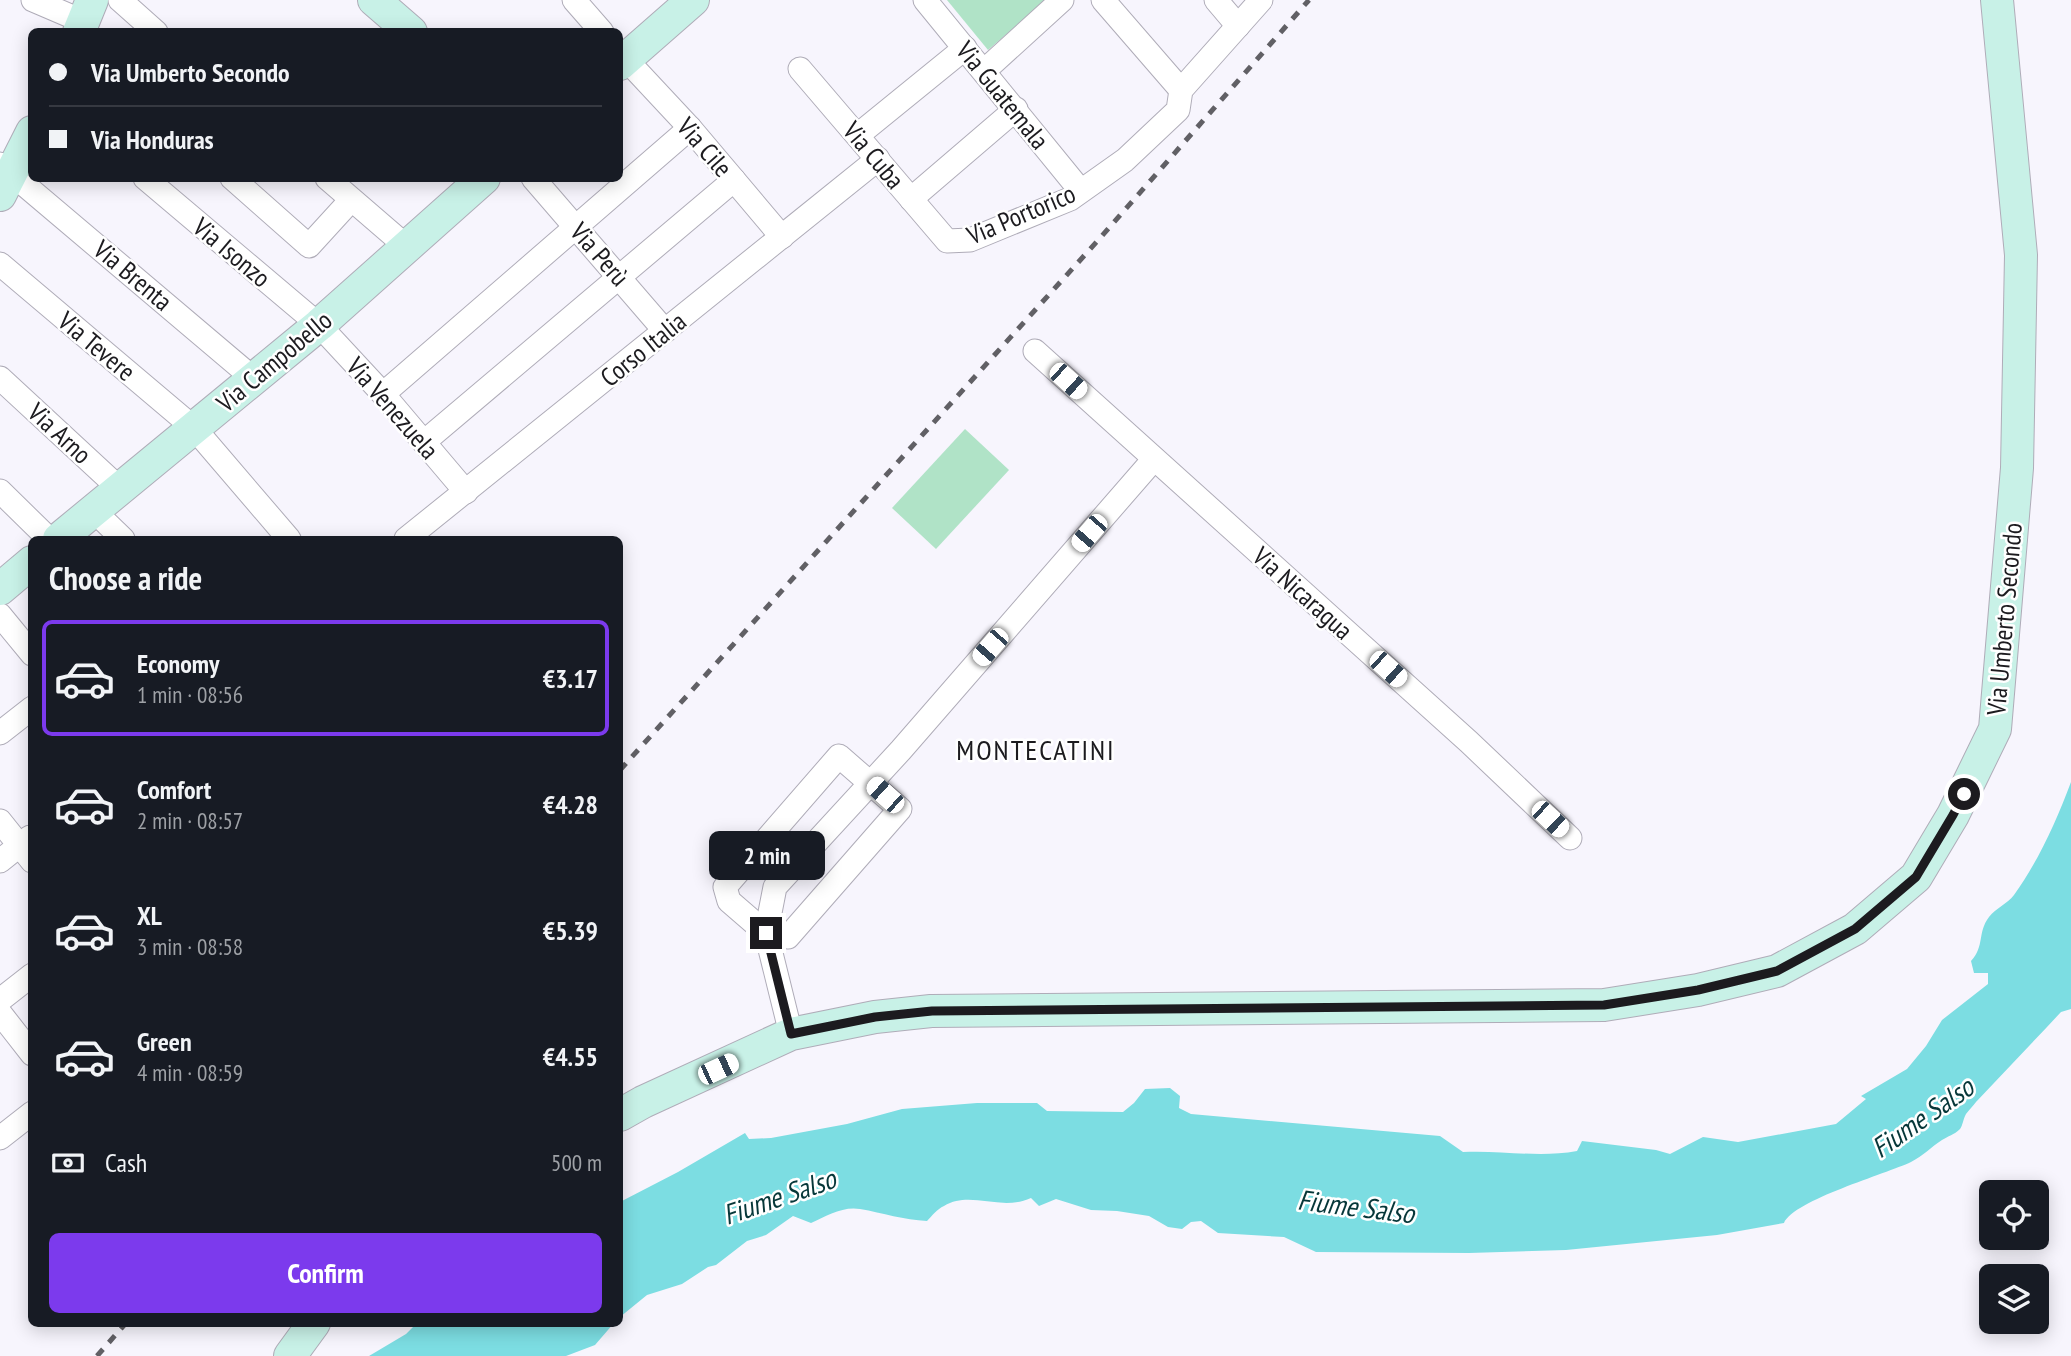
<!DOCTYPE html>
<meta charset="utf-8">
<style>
:root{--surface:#171b24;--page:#20242c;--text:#f1f3f6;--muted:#9ea1a6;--line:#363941;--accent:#7c3aed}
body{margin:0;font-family:"PT Sans Narrow",sans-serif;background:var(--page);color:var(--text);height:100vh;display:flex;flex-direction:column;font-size:26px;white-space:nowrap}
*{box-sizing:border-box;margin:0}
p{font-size:23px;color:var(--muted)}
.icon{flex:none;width:38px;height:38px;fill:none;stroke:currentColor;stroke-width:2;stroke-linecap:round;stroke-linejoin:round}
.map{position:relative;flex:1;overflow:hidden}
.panel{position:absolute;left:28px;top:536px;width:595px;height:791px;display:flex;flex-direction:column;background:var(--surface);border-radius:10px;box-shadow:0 4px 18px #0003}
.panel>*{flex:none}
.top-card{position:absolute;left:28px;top:28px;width:595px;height:154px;border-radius:10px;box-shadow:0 4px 18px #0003;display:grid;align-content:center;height:154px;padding:0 21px;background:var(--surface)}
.controls{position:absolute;left:1979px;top:1180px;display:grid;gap:14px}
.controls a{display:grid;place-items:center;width:70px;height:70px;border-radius:10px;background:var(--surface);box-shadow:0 4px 18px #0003;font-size:35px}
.end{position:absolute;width:32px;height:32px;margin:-16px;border:9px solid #1c1b1f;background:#fff;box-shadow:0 0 0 4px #fff}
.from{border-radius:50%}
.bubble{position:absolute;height:49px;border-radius:10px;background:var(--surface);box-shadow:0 4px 18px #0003;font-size:23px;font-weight:600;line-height:49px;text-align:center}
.car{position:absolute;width:21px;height:42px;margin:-21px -10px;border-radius:9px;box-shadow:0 0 5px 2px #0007;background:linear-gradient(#fff 24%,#345 0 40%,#fff 0 76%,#345 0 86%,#fff 0)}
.top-card b{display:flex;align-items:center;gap:24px;height:66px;font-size:26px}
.top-card b+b{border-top:2px solid var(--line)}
.top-card i{width:18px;height:18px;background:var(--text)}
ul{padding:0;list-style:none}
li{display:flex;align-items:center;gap:21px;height:116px;margin:0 14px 10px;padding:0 7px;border:4px solid transparent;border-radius:10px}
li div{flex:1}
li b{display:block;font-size:26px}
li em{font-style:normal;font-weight:600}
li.selected{border-color:var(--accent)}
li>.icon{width:63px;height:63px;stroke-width:1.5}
h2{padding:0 21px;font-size:32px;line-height:84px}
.pay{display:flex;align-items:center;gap:18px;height:77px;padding:0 21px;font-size:26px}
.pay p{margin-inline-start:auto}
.primary-button{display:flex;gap:14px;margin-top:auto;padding:14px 21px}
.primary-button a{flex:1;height:80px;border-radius:10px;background:var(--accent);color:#fff;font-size:28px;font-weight:600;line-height:80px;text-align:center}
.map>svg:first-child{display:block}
.green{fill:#b0e3c7}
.water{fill:#7cdde2}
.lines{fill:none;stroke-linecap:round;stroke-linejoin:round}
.street-casing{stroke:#afacb8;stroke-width:25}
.secondary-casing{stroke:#afacb8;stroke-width:34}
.street{stroke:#fff;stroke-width:23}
.secondary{stroke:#c8f1e7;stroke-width:32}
.rail{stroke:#616065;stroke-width:5;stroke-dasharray:9 9;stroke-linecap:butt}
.route{stroke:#1c1b1f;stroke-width:9}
.labels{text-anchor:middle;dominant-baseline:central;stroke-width:5;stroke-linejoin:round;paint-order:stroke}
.street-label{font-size:26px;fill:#1c1b1f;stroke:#fff}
.neighbourhood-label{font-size:28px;letter-spacing:2px;fill:#1c1b1f;stroke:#fff}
.water-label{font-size:28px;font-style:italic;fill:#063739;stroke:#fff}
</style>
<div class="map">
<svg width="2071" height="1356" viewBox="0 0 2071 1356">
<rect width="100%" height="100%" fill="#f7f5fd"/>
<!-- green -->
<g class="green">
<polygon points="947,0 1046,0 988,50"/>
<polygon points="965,429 1009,470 936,549 892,508"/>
</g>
<!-- water -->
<g class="water">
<path d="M2071 782V1009L2061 1012C2033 1042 2004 1072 1976 1102 1973 1106 1969 1110 1966 1114 1963 1119 1963 1125 1960 1129 1954 1135 1948 1136 1942 1140 1931 1147 1923 1156 1911 1162 1886 1174 1794 1200 1784 1223L1717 1235 1566 1250 1469 1253 1316 1252 1284 1237 1218 1233 1201 1221 1191 1222 1182 1229 1168 1227 1149 1216 1117 1211 1091 1210 1056 1199 1039 1206 1031 1198C1000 1212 971 1190 944 1206 937 1209 932 1216 927 1221 904 1220 883 1213 860 1209 843 1206 826 1216 811 1223L793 1216 766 1235 747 1241 716 1265 708 1267 682 1284 647 1295 620 1317V1202L678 1172 745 1133 749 1139 771 1138 847 1124 902 1109 977 1103H1037L1047 1111 1123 1112 1134 1103 1145 1089 1170 1088 1180 1096 1179 1108 1191 1114 1440 1136 1463 1152C1501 1150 1539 1158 1577 1151L1582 1141 1656 1150 1670 1154 1703 1137 1738 1142 1836 1124 1866 1099 1861 1096 1907 1069 1926 1046 1942 1020 1988 984V973H1974L1971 961C1985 946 1977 933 1989 917 1996 908 2007 904 2014 895 2039 860 2056 822 2071 782Z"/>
<polygon points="417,1323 614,1323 595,1345 566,1356 369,1356 406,1334"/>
</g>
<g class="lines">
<defs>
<g id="street">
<polyline points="33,0 82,21"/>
<polyline points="120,0 156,32"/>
<polyline points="574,0 602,32"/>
<polyline points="925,0 1080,190"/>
<polyline points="1103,0 1181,90"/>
<polyline points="1216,0 1238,26"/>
<polyline points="620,53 690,128 782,237"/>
<polyline points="800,69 947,241 970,240 1070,199 1125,160 1178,110 1181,90 1261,0"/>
<polyline points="984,71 1062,0"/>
<polyline points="858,135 965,48"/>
<polyline points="0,164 254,379"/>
<polyline points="145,178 319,325 383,394 466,492"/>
<polyline points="232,178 309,246 351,200"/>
<polyline points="327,178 407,247"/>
<polyline points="533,178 665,331"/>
<polyline points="911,199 1016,109"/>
<polyline points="0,264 194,428 289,539"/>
<polyline points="1035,351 1469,742 1570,838"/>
<polyline points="0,378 120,489"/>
<polyline points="383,394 690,128"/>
<polyline points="424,442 734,180"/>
<polyline points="0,491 49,539"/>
<polyline points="93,510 123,539"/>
<polyline points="406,539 878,159"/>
<polyline points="0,615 32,654"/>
<polyline points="0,733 32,708"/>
<polygon points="839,756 900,809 788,937 766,933 729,901 725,887"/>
<polyline points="0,821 32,861"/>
<polyline points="0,861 30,837"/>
<polyline points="0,1000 32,975"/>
<polyline points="0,1013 32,1054"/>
<polyline points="791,1034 766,933 775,887 901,750 1154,459"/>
<polyline points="0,1138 32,1113"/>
</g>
<g id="secondary">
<polyline points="374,0 411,32"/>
<polyline points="79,32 92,0"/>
<polyline points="620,64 693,0"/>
<polyline points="0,195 32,132"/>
<polyline points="59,539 319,325 484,178"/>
<polyline points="0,589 32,562"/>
<polyline points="620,1115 643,1102 791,1034 875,1017 931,1011 1604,1005 1698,990 1777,971 1855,929 1916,877 1953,815 1995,729 2017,468 2021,255 1997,0"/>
<polyline points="290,1356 314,1323"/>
</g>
</defs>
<!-- street casing -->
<use href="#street" class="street-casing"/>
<!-- secondary casing -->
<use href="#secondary" class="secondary-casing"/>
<!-- street -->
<use href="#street" class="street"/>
<!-- secondary -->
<use href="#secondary" class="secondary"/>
<!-- rail -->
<g class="rail">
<polyline points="620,770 1101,237 1309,0"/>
<polyline points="97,1356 126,1323"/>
</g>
</g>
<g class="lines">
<!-- route -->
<polyline class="route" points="766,933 791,1034 875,1017 932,1011 1604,1005 1698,990 1777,971 1855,929 1916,877 1953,815 1964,794"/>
</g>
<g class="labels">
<!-- street labels -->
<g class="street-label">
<text transform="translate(1003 95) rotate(51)">Via Guatemala</text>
<text transform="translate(705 147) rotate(49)">Via Cile</text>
<text transform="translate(874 155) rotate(50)">Via Cuba</text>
<text transform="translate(1021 214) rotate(-23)">Via Portorico</text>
<text transform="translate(232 252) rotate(40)">Via Isonzo</text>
<text transform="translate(600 254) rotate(49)">Via Perù</text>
<text transform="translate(133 275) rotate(40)">Via Brenta</text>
<text transform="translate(97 346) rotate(40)">Via Tevere</text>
<text transform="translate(643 349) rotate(-39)">Corso Italia</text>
<text transform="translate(274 361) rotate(-40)">Via Campobello</text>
<text transform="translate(393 408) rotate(49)">Via Venezuela</text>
<text transform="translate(60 433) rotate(43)">Via Arno</text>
<text transform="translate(1303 593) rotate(42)">Via Nicaragua</text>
<text transform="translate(2004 619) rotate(-85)">Via Umberto Secondo</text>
</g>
<!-- neighbourhood labels -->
<g class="neighbourhood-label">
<text x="1036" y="749">MONTECATINI</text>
</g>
<!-- water labels -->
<g class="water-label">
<text transform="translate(1922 1117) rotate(-35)">Fiume Salso</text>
<text transform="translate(779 1196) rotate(-19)">Fiume Salso</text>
<text transform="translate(1356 1206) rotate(7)">Fiume Salso</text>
</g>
</g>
</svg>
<div class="controls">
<a><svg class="icon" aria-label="locate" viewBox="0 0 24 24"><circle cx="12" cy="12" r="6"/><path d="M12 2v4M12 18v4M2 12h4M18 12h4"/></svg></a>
<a><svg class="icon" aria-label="layers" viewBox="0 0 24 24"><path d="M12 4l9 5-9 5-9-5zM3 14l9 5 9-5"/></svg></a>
</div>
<i class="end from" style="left:1964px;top:794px"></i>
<i class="end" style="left:766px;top:933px"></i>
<div class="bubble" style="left:709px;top:831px;width:116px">2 min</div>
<i class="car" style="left:1068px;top:381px;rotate:132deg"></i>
<i class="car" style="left:1089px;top:533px;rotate:221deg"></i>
<i class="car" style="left:990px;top:647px;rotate:221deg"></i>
<i class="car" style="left:1388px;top:669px;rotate:132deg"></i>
<i class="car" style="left:885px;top:795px;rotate:312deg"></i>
<i class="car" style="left:1550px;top:819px;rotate:133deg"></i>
<i class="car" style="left:718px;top:1069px;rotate:65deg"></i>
<div class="top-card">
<b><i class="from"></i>Via Umberto Secondo</b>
<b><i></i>Via Honduras</b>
</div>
<section class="panel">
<h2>Choose a ride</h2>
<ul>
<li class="selected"><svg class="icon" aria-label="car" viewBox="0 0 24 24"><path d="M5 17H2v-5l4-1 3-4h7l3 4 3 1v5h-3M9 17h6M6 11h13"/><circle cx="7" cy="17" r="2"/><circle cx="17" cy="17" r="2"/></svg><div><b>Economy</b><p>1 min · 08:56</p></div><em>€3.17</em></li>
<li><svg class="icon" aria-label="car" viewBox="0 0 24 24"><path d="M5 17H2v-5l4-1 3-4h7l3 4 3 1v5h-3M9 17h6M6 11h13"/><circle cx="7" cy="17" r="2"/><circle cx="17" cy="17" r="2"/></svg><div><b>Comfort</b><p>2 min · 08:57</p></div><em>€4.28</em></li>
<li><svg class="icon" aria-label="car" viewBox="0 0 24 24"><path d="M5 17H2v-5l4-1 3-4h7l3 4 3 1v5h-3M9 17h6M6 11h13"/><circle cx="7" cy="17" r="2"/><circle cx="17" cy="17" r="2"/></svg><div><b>XL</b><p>3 min · 08:58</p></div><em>€5.39</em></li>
<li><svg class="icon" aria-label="car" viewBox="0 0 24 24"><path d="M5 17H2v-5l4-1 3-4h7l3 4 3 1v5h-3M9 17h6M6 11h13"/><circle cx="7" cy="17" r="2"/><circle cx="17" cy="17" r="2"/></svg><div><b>Green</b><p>4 min · 08:59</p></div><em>€4.55</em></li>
</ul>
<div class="pay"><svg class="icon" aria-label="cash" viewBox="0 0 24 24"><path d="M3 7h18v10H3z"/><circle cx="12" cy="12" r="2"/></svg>Cash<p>500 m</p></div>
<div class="primary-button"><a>Confirm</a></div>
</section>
</div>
